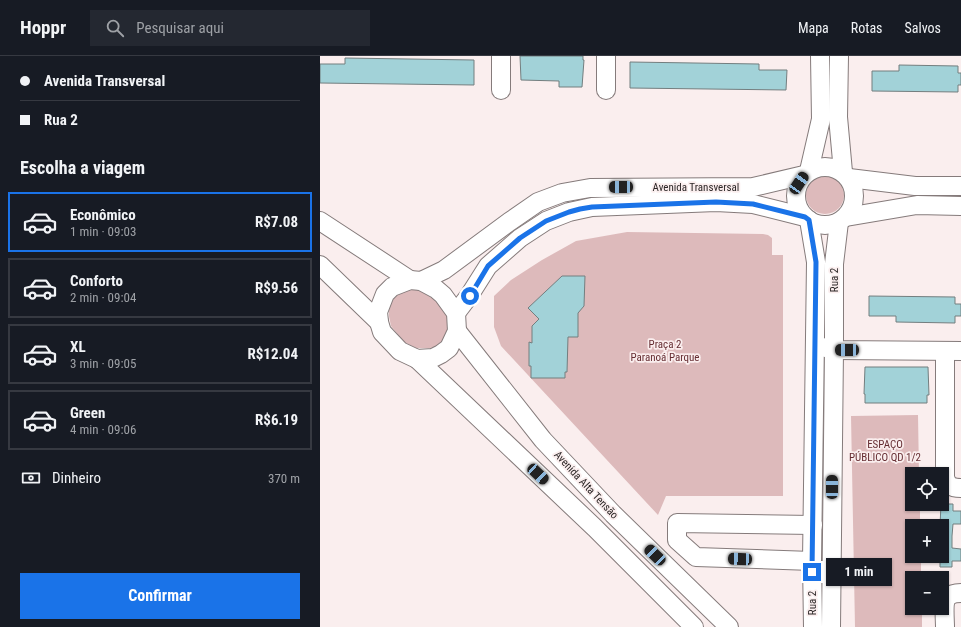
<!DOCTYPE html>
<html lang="pt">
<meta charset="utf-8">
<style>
:root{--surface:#171b24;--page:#242831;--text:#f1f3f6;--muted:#9ea1a6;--line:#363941;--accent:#1a73e8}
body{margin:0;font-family:"Roboto Condensed",sans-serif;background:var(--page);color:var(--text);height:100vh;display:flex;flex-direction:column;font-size:15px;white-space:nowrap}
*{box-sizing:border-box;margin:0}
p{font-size:13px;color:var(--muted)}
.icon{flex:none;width:22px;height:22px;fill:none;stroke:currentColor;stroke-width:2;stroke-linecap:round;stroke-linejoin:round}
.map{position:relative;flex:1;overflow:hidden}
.sheet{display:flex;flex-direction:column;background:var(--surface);width:320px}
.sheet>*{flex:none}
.hud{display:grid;align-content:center;height:88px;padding:0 20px;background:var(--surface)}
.fabs{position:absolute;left:585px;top:411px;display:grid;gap:8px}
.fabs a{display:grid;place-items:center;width:44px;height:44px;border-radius:0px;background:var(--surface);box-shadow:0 1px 3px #0004;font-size:20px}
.end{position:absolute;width:18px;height:18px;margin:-9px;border:5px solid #1a73e8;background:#fff;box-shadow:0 0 0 2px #fff}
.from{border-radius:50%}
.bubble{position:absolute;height:28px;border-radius:0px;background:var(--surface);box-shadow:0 1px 3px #0004;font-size:13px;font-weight:700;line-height:28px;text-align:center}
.car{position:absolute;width:12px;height:24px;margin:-12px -6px;border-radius:5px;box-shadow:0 0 3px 1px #0007;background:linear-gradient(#222 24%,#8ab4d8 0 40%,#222 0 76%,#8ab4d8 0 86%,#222 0)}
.hud b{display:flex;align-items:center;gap:14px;height:38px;font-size:15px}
.hud b+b{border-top:1px solid var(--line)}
.hud i{width:10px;height:10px;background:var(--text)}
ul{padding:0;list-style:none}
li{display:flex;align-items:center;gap:12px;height:60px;margin:0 8px 6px;padding:0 12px;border:2px solid var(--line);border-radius:0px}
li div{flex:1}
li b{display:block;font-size:15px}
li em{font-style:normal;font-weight:700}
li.current{border-color:var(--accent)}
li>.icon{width:36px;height:36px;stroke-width:1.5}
h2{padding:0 20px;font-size:18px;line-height:48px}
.pay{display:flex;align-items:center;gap:10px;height:44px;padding:0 20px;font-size:15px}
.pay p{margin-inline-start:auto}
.cta{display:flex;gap:8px;margin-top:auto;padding:8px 20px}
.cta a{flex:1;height:46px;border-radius:0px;background:var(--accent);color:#fff;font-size:16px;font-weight:700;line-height:46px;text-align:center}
header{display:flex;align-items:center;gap:24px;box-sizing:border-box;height:56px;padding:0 20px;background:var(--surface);border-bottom:1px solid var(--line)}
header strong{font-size:19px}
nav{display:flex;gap:22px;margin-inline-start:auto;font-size:14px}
.search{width:280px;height:36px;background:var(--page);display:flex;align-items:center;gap:10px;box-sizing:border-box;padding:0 14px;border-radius:0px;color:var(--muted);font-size:15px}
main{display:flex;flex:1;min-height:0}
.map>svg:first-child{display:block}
.green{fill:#ddbabb}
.building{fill:#a2d2d8;stroke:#737e7f}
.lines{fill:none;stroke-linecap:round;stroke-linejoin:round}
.minor-casing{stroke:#857b7b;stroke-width:20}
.minor{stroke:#fff;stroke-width:18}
.route{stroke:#1a73e8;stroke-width:5}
.labels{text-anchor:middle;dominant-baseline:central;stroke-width:3.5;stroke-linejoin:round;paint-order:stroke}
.street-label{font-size:11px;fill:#2c2727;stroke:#faeeee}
.park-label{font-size:11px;fill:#652d32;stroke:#faeeee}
</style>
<header>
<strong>Hoppr</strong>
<div class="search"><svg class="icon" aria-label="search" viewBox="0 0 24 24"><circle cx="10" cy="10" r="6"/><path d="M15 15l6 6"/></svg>Pesquisar aqui</div>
<nav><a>Mapa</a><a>Rotas</a><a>Salvos</a></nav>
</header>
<main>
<section class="sheet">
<div class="hud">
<b><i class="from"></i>Avenida Transversal</b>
<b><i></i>Rua 2</b>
</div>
<h2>Escolha a viagem</h2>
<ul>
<li class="current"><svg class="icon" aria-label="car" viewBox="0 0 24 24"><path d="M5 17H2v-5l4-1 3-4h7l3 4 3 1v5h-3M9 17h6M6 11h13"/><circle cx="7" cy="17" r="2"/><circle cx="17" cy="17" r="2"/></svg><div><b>Econômico</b><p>1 min · 09:03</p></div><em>R$7.08</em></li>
<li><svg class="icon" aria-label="car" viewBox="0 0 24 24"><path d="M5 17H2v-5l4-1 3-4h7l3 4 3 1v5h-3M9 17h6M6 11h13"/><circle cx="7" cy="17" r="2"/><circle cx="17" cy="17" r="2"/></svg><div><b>Conforto</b><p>2 min · 09:04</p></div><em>R$9.56</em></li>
<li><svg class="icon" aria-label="car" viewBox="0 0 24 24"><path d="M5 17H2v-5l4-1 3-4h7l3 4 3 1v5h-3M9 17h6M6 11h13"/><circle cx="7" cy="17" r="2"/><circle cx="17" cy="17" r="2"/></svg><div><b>XL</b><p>3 min · 09:05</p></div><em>R$12.04</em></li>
<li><svg class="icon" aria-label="car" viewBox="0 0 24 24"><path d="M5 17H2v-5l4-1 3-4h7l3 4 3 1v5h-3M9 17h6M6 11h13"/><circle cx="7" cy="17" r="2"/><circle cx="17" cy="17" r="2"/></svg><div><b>Green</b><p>4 min · 09:06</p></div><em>R$6.19</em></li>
</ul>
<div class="pay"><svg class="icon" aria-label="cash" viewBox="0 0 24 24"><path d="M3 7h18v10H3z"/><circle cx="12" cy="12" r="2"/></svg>Dinheiro<p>370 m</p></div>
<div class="cta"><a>Confirmar</a></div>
</section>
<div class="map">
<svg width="641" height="571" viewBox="0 0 641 571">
<rect width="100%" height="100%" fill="#faeeee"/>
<!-- green -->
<g class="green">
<circle cx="505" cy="139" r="19"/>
<polygon points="307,176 443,178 448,179 452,182 452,199 463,199 463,440 346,440 338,459 181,290 174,271 174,240 191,224 222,204 256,185"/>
<polygon points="92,232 109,235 130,262 130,275 126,285 118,290 110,292 96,292 84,286 71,270 69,260 69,251 74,241 80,235"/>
<polygon points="598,359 599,418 592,418 592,448 600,448 600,470 592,470 592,500 601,500 601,522 592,522 592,552 602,552 602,571 535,571 531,360"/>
</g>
<!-- building -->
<g class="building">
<polygon points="200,0 263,0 263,4 264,4 262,31 239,31 239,25 201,24"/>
<polygon points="25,2 154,4 154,29 0,27 0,8 25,8"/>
<polygon points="310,6 439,8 439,14 467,14 466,34 310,32"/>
<polygon points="579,9 638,10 638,17 641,17 641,29 638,29 638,36 552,35 552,15 579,15"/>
<polygon points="242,220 265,220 264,250 258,257 258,281 248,281 247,316 245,316 245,322 211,322 211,310 209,310 209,286 212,287 212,270 219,263 208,252"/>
<polygon points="549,240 635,241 635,248 641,248 641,260 635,260 635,267 576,266 576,260 549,260"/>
<polygon points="545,311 608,311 609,339 607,339 607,347 545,347 545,338 544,338"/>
<polygon points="621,448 633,448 633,455 641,455 641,468 633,468 632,480 632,492 641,493 641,505 632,505 632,511 620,511 620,500 622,500 622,470 620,470"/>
</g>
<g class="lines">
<defs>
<g id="minor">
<polyline points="181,0 181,34"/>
<polyline points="286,0 286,34"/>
<polyline points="519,0 518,61 523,116"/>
<circle cx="505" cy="140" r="29"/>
<polyline points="489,115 501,63 500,0"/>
<polyline points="529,122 595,130 641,130"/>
<polyline points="526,161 597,149 641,150"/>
<polyline points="489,164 496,206 492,505 493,571"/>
<polyline points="0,165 90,224"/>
<polyline points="0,209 59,266"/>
<polygon points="90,224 101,225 116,233 123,239 136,257 137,275 129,292 121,298 113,302 97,303 80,295 62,276 59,266 58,256 65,238 72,231"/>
<polyline points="101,225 124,214 189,166 218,146 242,137 270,132 433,131 484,119"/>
<polyline points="136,257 149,240 168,210 200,182 226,165 249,156 272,151 396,146 433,148 485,161"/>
<polyline points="137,275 223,384 293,458 409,571"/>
<polyline points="502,291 514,294 641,295"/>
<path d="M625 295V421C627 430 632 432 641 432"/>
<polyline points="97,303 275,472 374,571"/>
<polyline points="492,505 376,501 357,484 357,467 493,469"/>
<polyline points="511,571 514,294 514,208 519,166"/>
<path d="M625 571C625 564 623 546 628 541 631 538 637 537 641 537"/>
</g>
</defs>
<!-- minor casing -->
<use href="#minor" class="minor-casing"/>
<!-- minor -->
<use href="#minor" class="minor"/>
</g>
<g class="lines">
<!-- route -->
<polyline class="route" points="150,240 168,210 200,182 226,165 249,156 260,153 272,151 396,146 433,148 485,161 489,164 496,206 492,516"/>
</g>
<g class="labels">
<!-- street labels -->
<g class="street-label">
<text x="376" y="131">Avenida Transversal</text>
<text transform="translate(514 224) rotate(-90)">Rua 2</text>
<text transform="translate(266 429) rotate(47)">Avenida Alta Tensão</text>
<text transform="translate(492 547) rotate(-90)">Rua 2</text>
</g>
<!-- park labels -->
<g class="park-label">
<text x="345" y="288">Praça 2<tspan x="345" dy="13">Paranoá Parque</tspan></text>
<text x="565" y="388">ESPAÇO<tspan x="565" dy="13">PÚBLICO QD 1/2</tspan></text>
</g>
</g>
</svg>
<div class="fabs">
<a><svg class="icon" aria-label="locate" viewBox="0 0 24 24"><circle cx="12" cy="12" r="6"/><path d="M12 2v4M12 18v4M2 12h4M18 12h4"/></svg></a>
<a>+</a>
<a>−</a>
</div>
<i class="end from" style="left:150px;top:240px"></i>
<i class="end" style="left:492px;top:516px"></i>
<div class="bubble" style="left:506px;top:502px;width:66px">1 min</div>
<i class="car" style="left:479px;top:127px;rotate:34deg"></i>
<i class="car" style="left:301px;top:131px;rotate:270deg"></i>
<i class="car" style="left:527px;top:294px;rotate:270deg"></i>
<i class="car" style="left:218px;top:418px;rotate:133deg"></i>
<i class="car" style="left:512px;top:431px;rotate:0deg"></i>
<i class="car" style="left:335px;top:499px;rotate:314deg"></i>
<i class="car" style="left:420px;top:503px;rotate:272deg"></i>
</div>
</main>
